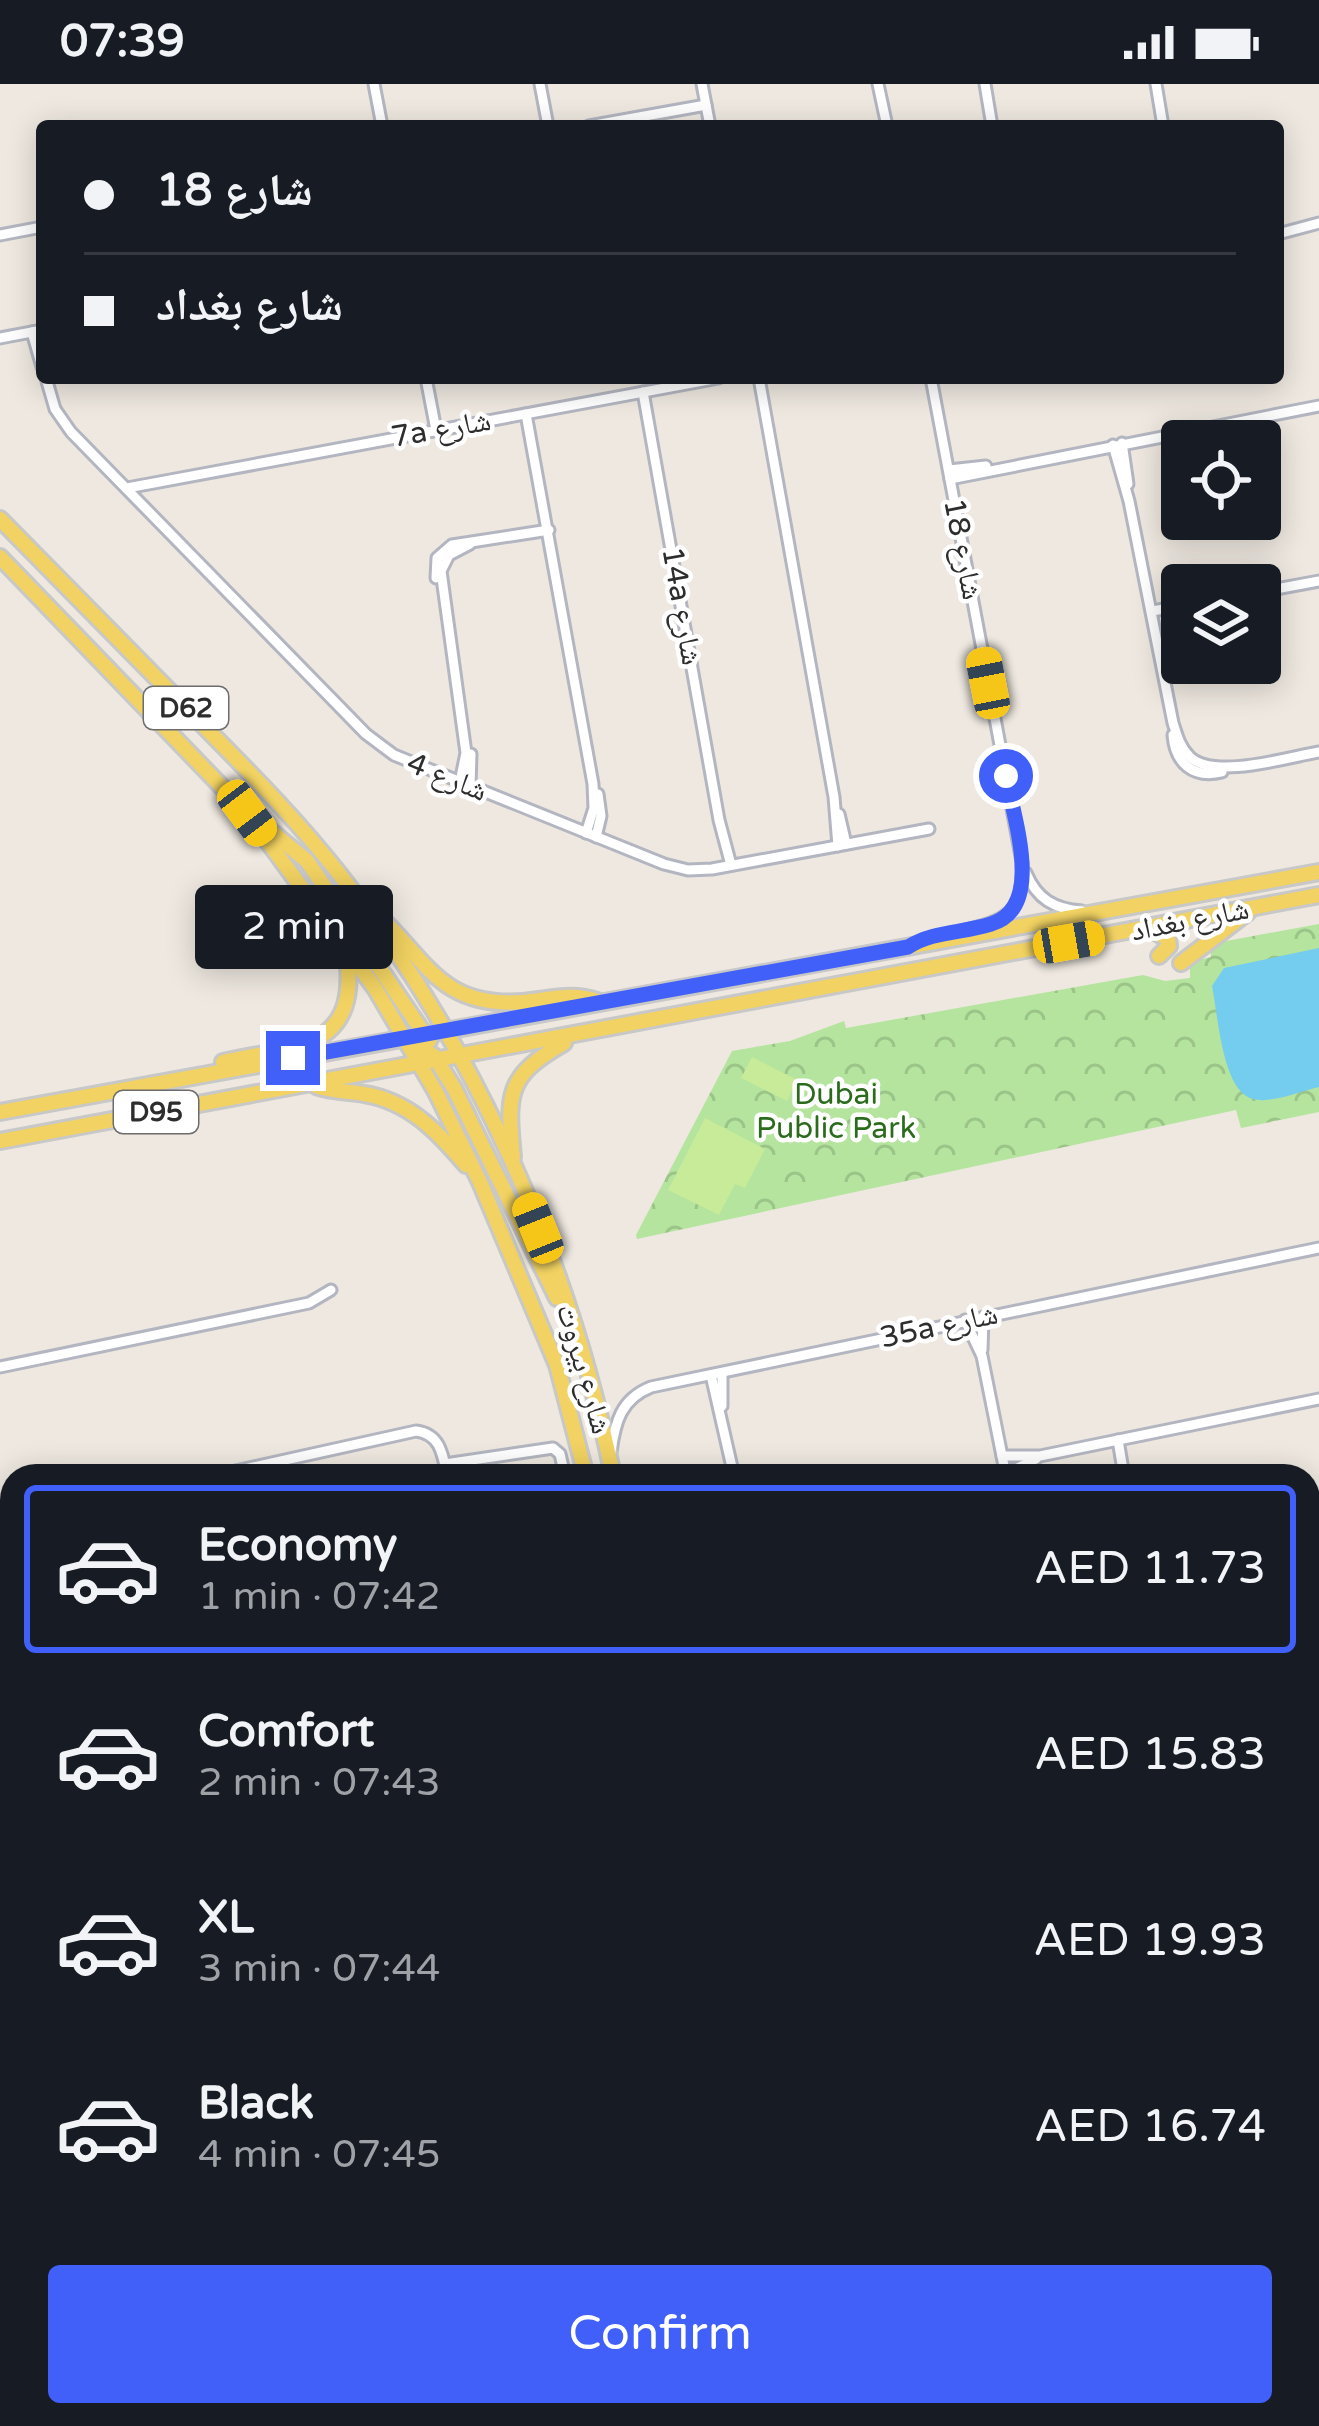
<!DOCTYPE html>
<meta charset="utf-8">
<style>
:root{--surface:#171b24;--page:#20242c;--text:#f1f3f6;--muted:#9ea1a6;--line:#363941;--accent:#4160fa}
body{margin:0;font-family:"Varela Round","Noto Naskh Arabic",sans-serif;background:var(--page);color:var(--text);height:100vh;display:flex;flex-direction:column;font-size:45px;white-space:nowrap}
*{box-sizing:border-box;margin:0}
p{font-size:39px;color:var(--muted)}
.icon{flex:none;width:66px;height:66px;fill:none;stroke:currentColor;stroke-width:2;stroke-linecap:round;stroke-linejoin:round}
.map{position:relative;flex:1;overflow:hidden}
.drawer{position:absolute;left:0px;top:1380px;width:1320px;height:963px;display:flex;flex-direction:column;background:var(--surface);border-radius:36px 36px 0 0;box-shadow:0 6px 30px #0003}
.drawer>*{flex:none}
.top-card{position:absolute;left:36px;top:36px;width:1248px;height:264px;border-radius:12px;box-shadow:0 6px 30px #0003;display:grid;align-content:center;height:264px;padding:0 48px;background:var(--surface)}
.fabs{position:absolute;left:1161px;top:336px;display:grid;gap:24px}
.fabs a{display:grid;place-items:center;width:120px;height:120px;border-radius:12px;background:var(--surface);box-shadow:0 6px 30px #0003;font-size:60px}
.end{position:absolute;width:54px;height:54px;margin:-27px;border:15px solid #4160fa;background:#fff;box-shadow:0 0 0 6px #fff}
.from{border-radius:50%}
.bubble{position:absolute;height:84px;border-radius:12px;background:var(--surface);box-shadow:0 6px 30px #0003;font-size:39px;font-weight:600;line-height:84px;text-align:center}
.car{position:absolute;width:36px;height:72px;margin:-36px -18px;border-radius:15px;box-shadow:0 0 9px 3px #0007;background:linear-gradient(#f5c518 24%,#345 0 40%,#f5c518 0 76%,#345 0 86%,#f5c518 0)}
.top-card b{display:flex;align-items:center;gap:42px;height:114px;font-size:45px}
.top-card b+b{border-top:3px solid var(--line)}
.top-card i{width:30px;height:30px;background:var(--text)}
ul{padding:21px 0 0;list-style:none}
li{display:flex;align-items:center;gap:36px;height:168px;margin:0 24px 18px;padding:0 24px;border:6px solid transparent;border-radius:12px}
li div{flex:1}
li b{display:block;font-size:45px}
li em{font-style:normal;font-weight:600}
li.selected{border-color:var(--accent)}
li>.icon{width:108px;height:108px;stroke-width:1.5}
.cta{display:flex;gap:24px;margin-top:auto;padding:24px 48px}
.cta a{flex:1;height:138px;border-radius:12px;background:var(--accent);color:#fff;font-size:48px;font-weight:600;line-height:138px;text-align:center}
.status{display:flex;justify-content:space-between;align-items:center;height:84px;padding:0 60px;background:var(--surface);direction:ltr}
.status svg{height:33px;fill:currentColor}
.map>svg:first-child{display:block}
.park{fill:url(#park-crowns)}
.pitch{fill:#c7eb99}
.water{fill:#74ccef}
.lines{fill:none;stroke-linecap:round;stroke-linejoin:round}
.minor-casing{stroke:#b3b6c0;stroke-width:15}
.secondary-casing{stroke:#b3b6c0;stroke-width:18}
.primary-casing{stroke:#c8c8c8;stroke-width:20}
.minor{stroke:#fff;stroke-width:9}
.secondary{stroke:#fff;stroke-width:12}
.primary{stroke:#f1d262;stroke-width:14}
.route{stroke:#4160fa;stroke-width:15}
.labels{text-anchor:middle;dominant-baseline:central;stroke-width:9;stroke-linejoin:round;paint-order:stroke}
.shield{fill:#fff;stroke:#6c6c6c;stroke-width:3}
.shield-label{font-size:27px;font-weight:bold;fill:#2d2d2d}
.street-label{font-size:30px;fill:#2d2d2d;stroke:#fff}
.park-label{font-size:30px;fill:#2a6c1b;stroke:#fff}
</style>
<div class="status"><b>07:39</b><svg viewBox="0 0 49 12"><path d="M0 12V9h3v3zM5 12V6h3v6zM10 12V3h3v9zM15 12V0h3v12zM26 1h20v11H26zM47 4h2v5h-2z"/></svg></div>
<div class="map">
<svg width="1319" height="2342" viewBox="0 0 1319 2342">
<defs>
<pattern id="park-crowns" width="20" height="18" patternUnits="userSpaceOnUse" patternTransform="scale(3)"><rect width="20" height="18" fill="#b4e49d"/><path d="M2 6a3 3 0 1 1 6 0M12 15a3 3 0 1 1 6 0" fill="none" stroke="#9bc488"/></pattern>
</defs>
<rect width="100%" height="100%" fill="#eee8e0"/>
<!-- park -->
<polygon class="park" points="1319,840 1319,1028 1241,1044 1236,1026 637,1155 636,1151 732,967 790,957 844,937 846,944 1143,891 1165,897 1190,894 1190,878 1211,873 1210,860"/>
<!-- pitch -->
<g class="pitch">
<polygon points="752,973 797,996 787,1017 741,994"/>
<polygon points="705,1034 765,1065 745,1104 735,1100 719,1131 668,1106"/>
</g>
<!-- water -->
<path class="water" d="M1319 864V1003C1301 1007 1271 1020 1253 1015 1222 1008 1218 930 1212 902L1224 884Z"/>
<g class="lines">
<defs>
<g id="minor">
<polyline points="374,0 382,42"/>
<polyline points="540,0 548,42"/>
<polyline points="702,0 710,42"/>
<polyline points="878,0 887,42"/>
<polyline points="985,0 992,42"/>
<polyline points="1156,0 1163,42"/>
<polyline points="589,42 706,21"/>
<polyline points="1278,150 1319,139"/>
<polyline points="0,151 42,143"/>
<polyline points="32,248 42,283"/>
<polyline points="0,254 42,246"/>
<polyline points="46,294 55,325 71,348 366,650 394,671 664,780 688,786 712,785 929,745"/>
<polyline points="426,294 436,346"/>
<polyline points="759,294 834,713 838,762"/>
<path d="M931 294 1022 778C1024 830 1006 837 960 847"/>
<polyline points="643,308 719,736 731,781"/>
<polyline points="526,330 593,700 594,724 586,749"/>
<polyline points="1122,359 1128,400"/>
<path d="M1113 361 1129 417 1173 639C1177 651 1180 664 1190 673 1215 696 1288 673 1319 668"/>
<polyline points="949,386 986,382"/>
<polyline points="950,395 1319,322"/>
<polyline points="127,404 719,294"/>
<polyline points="436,494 437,474 452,461 549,446"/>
<polyline points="1260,508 1319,497"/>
<polyline points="1152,527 1182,522"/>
<path d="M1173 651C1175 679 1193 695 1222 688"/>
<polyline points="460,698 466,669 441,487 449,471 470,460"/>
<polyline points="470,702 471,670"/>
<polyline points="839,730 846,760"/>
<polyline points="596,753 601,732 598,710"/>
<path d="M1026 789C1037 815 1054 825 1082 827"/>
<polyline points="965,1236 982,1272 1006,1392"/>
<polyline points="982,1266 983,1233"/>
<polyline points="0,1283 309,1219 331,1206"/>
<polyline points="722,1289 722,1322"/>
<polyline points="711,1291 734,1392"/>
<polyline points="1118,1356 1124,1392"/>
<path d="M611 1368C615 1338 621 1315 651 1303L1319 1164"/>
<polyline points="1002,1372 1040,1372 1319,1315"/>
<polyline points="445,1380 553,1364 560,1370 565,1392"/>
<polyline points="1005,1390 1036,1375"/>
<path d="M213 1392 416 1347C441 1350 443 1372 447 1392"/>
<polyline points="1308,1443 1319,1441"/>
<polyline points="0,1458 12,1516"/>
<polyline points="5,1467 12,1440"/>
<polyline points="1308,1567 1319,1565"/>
<polyline points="1308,1783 1319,1781"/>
<polyline points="0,2025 12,2022"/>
<polyline points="0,2100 12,2160"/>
<polyline points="1308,2144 1319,2142"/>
<polyline points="0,2172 12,2170"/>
<polyline points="1309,2327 1312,2342"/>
<polyline points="46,2331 48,2342"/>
<polyline points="1058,2331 1060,2342"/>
<polyline points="612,2342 632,2331"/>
<polyline points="690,2342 717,2331"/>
<polyline points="1226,2342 1287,2331"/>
</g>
<g id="secondary">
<polyline points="753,2331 755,2342"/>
<polyline points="811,2331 813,2342"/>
</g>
<g id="primary">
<path d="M0 435C64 500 128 565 192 630 243 682 295 733 340 791 476 962 570 1179 613 1392"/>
<polyline points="0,473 247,729 375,904 436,1008 480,1098 557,1281 586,1392"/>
<polyline points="256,735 307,777 429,957"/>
<path d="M378 831C427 877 441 924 523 918 549 916 571 908 597 917"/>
<polyline points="1152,846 1168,855 1169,862 1159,872"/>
<polyline points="1181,879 1248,828"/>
<polyline points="405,954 434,972 454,1004 557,1214"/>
<path d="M223 978C300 961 362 966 346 865"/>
<path d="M316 1002C333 1008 348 1007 364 1010 409 1017 438 1048 466 1081"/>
<polyline points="0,1028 1319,788"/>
<polyline points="0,1057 1319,811"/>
<path d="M513 1073C507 1010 506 992 564 959"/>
<polyline points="771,2331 773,2342"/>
<polyline points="791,2331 793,2342"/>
</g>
</defs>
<!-- minor casing -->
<use href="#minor" class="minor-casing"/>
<!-- secondary casing -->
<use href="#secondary" class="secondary-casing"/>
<!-- primary casing -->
<use href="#primary" class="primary-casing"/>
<!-- minor -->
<use href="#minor" class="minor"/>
<!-- secondary -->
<use href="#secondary" class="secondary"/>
<!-- primary -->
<use href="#primary" class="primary"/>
</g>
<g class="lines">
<!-- route -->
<path class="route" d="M293 974 908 863C933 847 963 849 991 840 1046 824 1013 732 1006 692"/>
</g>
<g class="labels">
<!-- shield labels -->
<g class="shield">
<rect x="144" y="603" width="84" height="42" rx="9"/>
<rect x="114" y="1007" width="84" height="42" rx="9"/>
</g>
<g class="shield-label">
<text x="186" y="624">D62</text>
<text x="156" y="1028">D95</text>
</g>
<!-- street labels -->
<g class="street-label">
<text transform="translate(441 345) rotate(-10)">7a شارع</text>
<text transform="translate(963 465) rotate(79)">شارع 18</text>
<text transform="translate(682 522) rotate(80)">14a شارع</text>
<text transform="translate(447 693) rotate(22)">شارع 4</text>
<text transform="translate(1190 836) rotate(-11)">شارع بغداد</text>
<text transform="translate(939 1242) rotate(-12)">35a شارع</text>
<text transform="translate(584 1285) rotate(74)">شارع بيروت</text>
</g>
<!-- park labels -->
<g class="park-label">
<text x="836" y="1010">Dubai<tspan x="836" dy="34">Public Park</tspan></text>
</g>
</g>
</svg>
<div class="fabs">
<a><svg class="icon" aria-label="locate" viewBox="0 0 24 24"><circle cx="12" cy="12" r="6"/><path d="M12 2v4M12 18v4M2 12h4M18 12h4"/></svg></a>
<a><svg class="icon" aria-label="layers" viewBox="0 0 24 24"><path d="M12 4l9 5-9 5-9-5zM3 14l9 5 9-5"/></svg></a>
</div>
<i class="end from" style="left:1006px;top:692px"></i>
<i class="end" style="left:293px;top:974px"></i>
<div class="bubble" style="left:195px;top:801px;width:198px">2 min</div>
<i class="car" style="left:988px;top:599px;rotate:349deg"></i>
<i class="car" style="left:247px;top:729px;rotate:143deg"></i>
<i class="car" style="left:1069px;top:858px;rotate:80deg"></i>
<i class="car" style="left:538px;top:1144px;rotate:338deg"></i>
<div class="top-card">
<b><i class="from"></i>شارع 18</b>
<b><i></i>شارع بغداد</b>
</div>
<section class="drawer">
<ul>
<li class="selected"><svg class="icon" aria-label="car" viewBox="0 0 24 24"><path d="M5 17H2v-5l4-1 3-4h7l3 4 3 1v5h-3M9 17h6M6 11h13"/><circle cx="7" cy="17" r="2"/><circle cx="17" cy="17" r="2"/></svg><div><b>Economy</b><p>1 min · 07:42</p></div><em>AED 11.73</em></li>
<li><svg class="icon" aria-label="car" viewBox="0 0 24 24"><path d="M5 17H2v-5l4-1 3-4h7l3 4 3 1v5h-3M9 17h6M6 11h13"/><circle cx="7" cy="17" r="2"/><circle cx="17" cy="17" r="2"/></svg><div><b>Comfort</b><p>2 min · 07:43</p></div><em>AED 15.83</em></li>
<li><svg class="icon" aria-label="car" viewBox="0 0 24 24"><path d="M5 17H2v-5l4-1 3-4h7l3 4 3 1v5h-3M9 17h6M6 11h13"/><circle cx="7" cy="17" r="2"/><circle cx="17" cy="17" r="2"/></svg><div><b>XL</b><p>3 min · 07:44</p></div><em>AED 19.93</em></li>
<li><svg class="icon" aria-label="car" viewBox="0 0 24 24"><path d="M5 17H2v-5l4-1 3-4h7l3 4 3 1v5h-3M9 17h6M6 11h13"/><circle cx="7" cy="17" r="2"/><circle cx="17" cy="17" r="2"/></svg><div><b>Black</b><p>4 min · 07:45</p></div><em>AED 16.74</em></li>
</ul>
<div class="cta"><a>Confirm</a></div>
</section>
</div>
